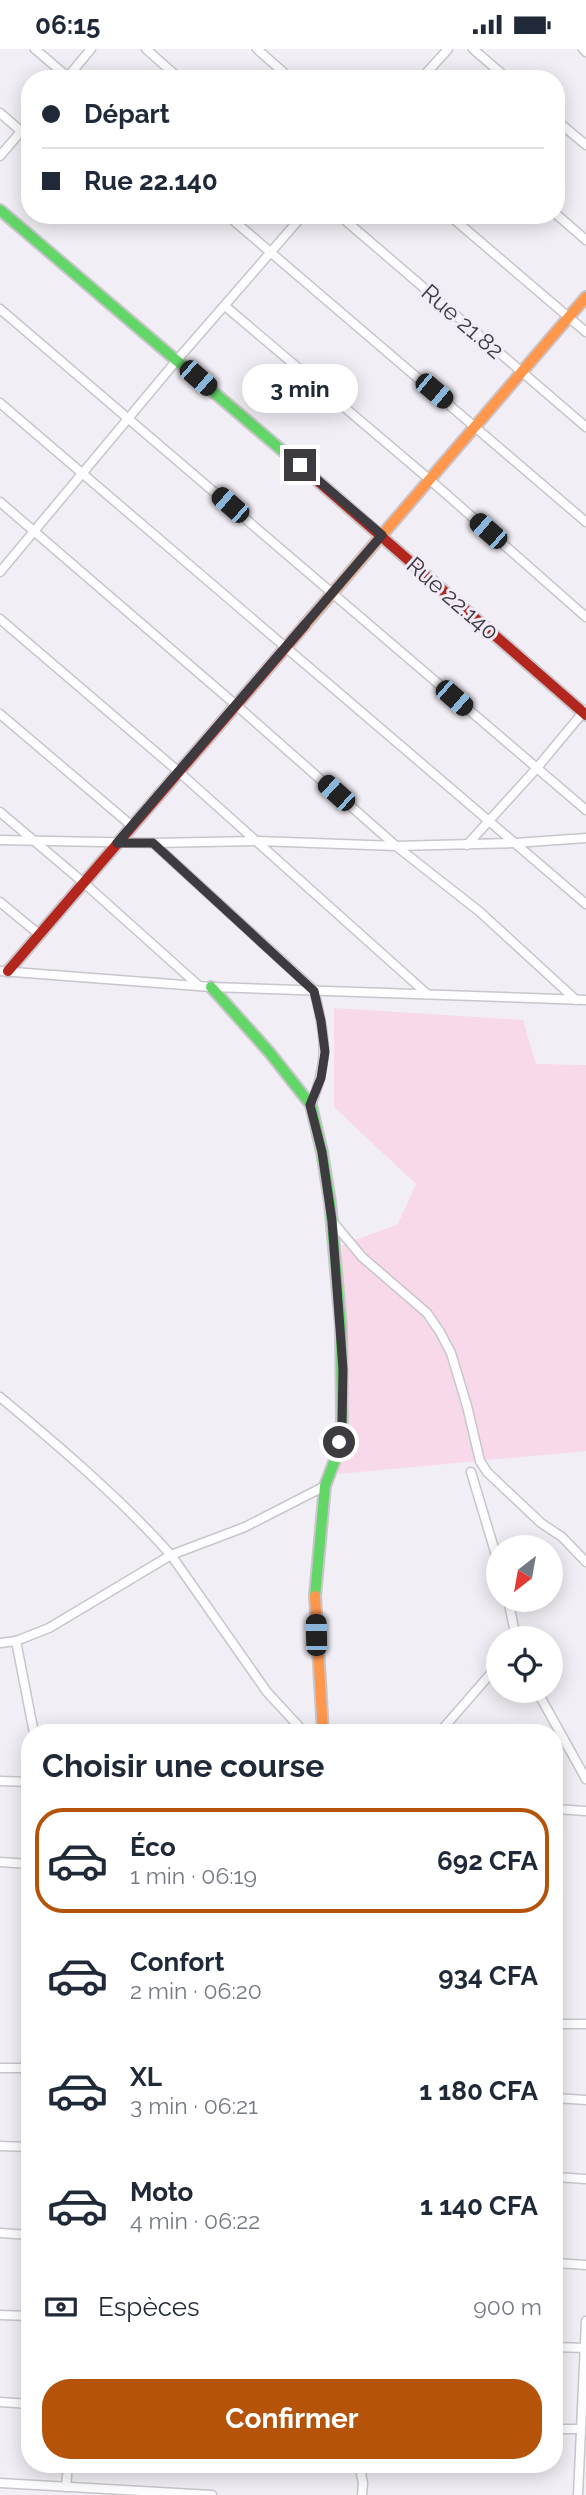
<!DOCTYPE html>
<html lang="fr">
<meta charset="utf-8">
<style>
:root{--surface:#fff;--page:#f2f2f3;--text:#1f2937;--muted:#747a83;--line:#e0e1e3;--accent:#b45309}
body{margin:0;font-family:Raleway,sans-serif;background:var(--page);color:var(--text);height:100vh;display:flex;flex-direction:column;font-size:26px;white-space:nowrap}
*{box-sizing:border-box;margin:0}
p{font-size:23px;color:var(--muted)}
.icon{flex:none;width:38px;height:38px;fill:none;stroke:currentColor;stroke-width:2;stroke-linecap:round;stroke-linejoin:round}
.map{position:relative;flex:1;overflow:hidden}
.drawer{position:absolute;left:21px;top:1675px;width:542px;height:749px;display:flex;flex-direction:column;background:var(--surface);border-radius:28px;box-shadow:0 4px 18px #0003}
.drawer>*{flex:none}
.banner{position:absolute;left:21px;top:21px;width:544px;height:154px;border-radius:28px;box-shadow:0 4px 18px #0003;display:grid;align-content:center;height:154px;padding:0 21px;background:var(--surface)}
.needle{width:46px;rotate:211deg}
.buttons{position:absolute;left:486px;top:1486px;display:grid;gap:14px}
.buttons a{display:grid;place-items:center;width:77px;height:77px;border-radius:50%;background:var(--surface);box-shadow:0 4px 18px #0003;font-size:35px}
.end{position:absolute;width:32px;height:32px;margin:-16px;border:9px solid #3e3b40;background:#fff;box-shadow:0 0 0 4px #fff}
.from{border-radius:50%}
.bubble{position:absolute;height:49px;border-radius:24px;background:var(--surface);box-shadow:0 4px 18px #0003;font-size:23px;font-weight:700;line-height:49px;text-align:center}
.car{position:absolute;width:21px;height:42px;margin:-21px -10px;border-radius:9px;box-shadow:0 0 5px 2px #0007;background:linear-gradient(#222 24%,#8ab4d8 0 40%,#222 0 76%,#8ab4d8 0 86%,#222 0)}
.banner b{display:flex;align-items:center;gap:24px;height:66px;font-size:26px}
.banner b+b{border-top:2px solid var(--line)}
.banner i{width:18px;height:18px;background:var(--text)}
ul{padding:0;list-style:none}
li{display:flex;align-items:center;gap:21px;height:105px;margin:0 14px 10px;padding:0 7px;border:4px solid transparent;border-radius:28px}
li div{flex:1}
li b{display:block;font-size:26px}
li em{font-style:normal;font-weight:700}
li.selected{border-color:var(--accent)}
li>.icon{width:63px;height:63px;stroke-width:1.5}
h2{padding:0 21px;font-size:32px;line-height:84px}
.pay{display:flex;align-items:center;gap:18px;height:77px;padding:0 21px;font-size:26px}
.pay p{margin-inline-start:auto}
.button{display:flex;gap:14px;margin-top:auto;padding:14px 21px}
.button a{flex:1;height:80px;border-radius:28px;background:var(--accent);color:#fff;font-size:28px;font-weight:700;line-height:80px;text-align:center}
.status{display:flex;justify-content:space-between;align-items:center;height:49px;padding:0 35px;background:var(--surface);direction:ltr}
.status svg{height:19px;fill:currentColor}
.map>svg:first-child{display:block}
.green{fill:#f7d9e9}
.lines{fill:none;stroke-linecap:round;stroke-linejoin:round}
.street-casing{stroke:#c8c5cb;stroke-width:11}
.fast-casing{stroke:#c8c5cb;stroke-width:14}
.slow-casing{stroke:#c8c5cb;stroke-width:14}
.jam-casing{stroke:#c8c5cb;stroke-width:14}
.street{stroke:#fdfcfe;stroke-width:8}
.fast{stroke:#63d668;stroke-width:10}
.slow{stroke:#ff974d;stroke-width:10}
.jam{stroke:#b3261e;stroke-width:10}
.route{stroke:#3e3b40;stroke-width:9}
.labels{text-anchor:middle;dominant-baseline:central;stroke-width:6;stroke-linejoin:round;paint-order:stroke}
.street-label{font-size:23px;fill:#3e3b40;stroke:#f2ebf8}
</style>
<div class="status"><b>06:15</b><svg viewBox="0 0 49 12"><path d="M0 12V9h3v3zM5 12V6h3v6zM10 12V3h3v9zM15 12V0h3v12zM26 1h20v11H26zM47 4h2v5h-2z"/></svg></div>
<div class="map">
<svg width="586" height="2446" viewBox="0 0 586 2446">
<rect width="100%" height="100%" fill="#f2eef5"/>
<!-- green -->
<polygon class="green" points="334,959 523,971 536,1015 586,1016 586,1402 338,1425 342,1196 398,1175 416,1135 334,1058"/>
<g class="lines">
<defs>
<g id="street">
<polyline points="35,0 70,30"/>
<polyline points="146,0 180,30"/>
<polyline points="257,0 291,30"/>
<polyline points="473,0 508,30"/>
<polyline points="583,0 586,3"/>
<polyline points="66,30 91,0"/>
<polyline points="421,30 448,0"/>
<polyline points="0,64 21,82"/>
<polyline points="556,71 586,96"/>
<polyline points="0,107 30,72"/>
<polyline points="556,165 586,191"/>
<polyline points="227,166 586,473"/>
<polyline points="339,166 586,378"/>
<polyline points="449,166 586,283"/>
<polyline points="225,257 429,430 586,568"/>
<polyline points="0,260 586,761"/>
<polyline points="0,354 586,855"/>
<polyline points="0,453 236,656 396,797 480,863 576,951"/>
<polyline points="0,523 177,311 303,166"/>
<polyline points="0,570 179,723 426,944"/>
<polyline points="0,665 132,777"/>
<polyline points="0,763 84,834 198,936"/>
<polyline points="0,791 153,794 258,792 396,797 515,794 586,789"/>
<path d="M153 794 314 941C326 989 329 1010 311 1056"/>
<polyline points="467,796 536,720 585,661"/>
<polyline points="0,853 40,886"/>
<polyline points="0,922 211,938 586,951"/>
<polyline points="333,1173 362,1208 427,1264 440,1283 451,1304 467,1357 480,1412 487,1423 541,1474 562,1488 586,1513"/>
<path d="M0 1348C59 1397 120 1449 171 1506L267 1643 305 1684"/>
<polyline points="471,1423 499,1516"/>
<polyline points="508,1550 516,1589"/>
<polyline points="16,1592 34,1684"/>
<polyline points="0,1594 16,1592 49,1579 171,1506 245,1478 325,1437"/>
<polyline points="537,1642 586,1730"/>
<polyline points="439,1684 499,1615"/>
<polyline points="0,1732 30,1733"/>
<polyline points="555,1760 586,1762"/>
<polyline points="0,1813 30,1815"/>
<polyline points="555,1975 586,1975"/>
<polyline points="0,2019 30,2019"/>
<polyline points="555,2049 586,2051"/>
<polyline points="0,2097 30,2098"/>
<polyline points="555,2128 586,2130"/>
<polyline points="0,2184 30,2186"/>
<polyline points="555,2214 586,2216"/>
<polyline points="0,2266 30,2267"/>
<polyline points="555,2298 585,2299"/>
<polyline points="0,2353 30,2355"/>
<polyline points="555,2380 581,2380"/>
<polyline points="359,2415 363,2434 362,2446"/>
<polyline points="0,2434 212,2446"/>
<polyline points="66,2438 68,2415"/>
<polyline points="578,2446 586,2272"/>
</g>
<g id="fast">
<polyline points="0,161 312,427"/>
<polyline points="211,938 270,1004 311,1056 322,1103 330,1153 341,1278 342,1377 336,1408 325,1437 315,1547"/>
</g>
<g id="slow">
<polyline points="305,576 586,248"/>
<polyline points="315,1547 323,1684"/>
</g>
<g id="jam">
<polyline points="312,427 586,666"/>
<polyline points="8,922 305,576"/>
</g>
</defs>
<!-- street casing -->
<use href="#street" class="street-casing"/>
<!-- fast casing -->
<use href="#fast" class="fast-casing"/>
<!-- slow casing -->
<use href="#slow" class="slow-casing"/>
<!-- jam casing -->
<use href="#jam" class="jam-casing"/>
<!-- street -->
<use href="#street" class="street"/>
<!-- fast -->
<use href="#fast" class="fast"/>
<!-- slow -->
<use href="#slow" class="slow"/>
<!-- jam -->
<use href="#jam" class="jam"/>
</g>
<g class="lines">
<!-- route -->
<polyline class="route" points="300,416 382,486 117,794 153,794 314,942 321,972 325,1003 321,1029 310,1056 322,1103 332,1172 343,1320 342,1377 339,1393"/>
</g>
<g class="labels">
<!-- street labels -->
<g class="street-label">
<text transform="translate(463 272) rotate(41)">Rue 21.82</text>
<text transform="translate(453 549) rotate(41)">Rue 22.140</text>
</g>
</g>
</svg>
<div class="buttons">
<a><svg class="needle" viewBox="-14 -14 28 28"><path d="M0-13l5 13h-10z" fill="#e53935"/><path d="M0 13l5-13h-10z" fill="#747a83"/></svg></a>
<a><svg class="icon" aria-label="locate" viewBox="0 0 24 24"><circle cx="12" cy="12" r="6"/><path d="M12 2v4M12 18v4M2 12h4M18 12h4"/></svg></a>
</div>
<i class="end from" style="left:339px;top:1393px"></i>
<i class="end" style="left:300px;top:416px"></i>
<div class="bubble" style="left:242px;top:315px;width:116px">3 min</div>
<i class="car" style="left:198px;top:329px;rotate:131deg"></i>
<i class="car" style="left:434px;top:342px;rotate:130deg"></i>
<i class="car" style="left:230px;top:456px;rotate:311deg"></i>
<i class="car" style="left:488px;top:482px;rotate:311deg"></i>
<i class="car" style="left:454px;top:649px;rotate:131deg"></i>
<i class="car" style="left:336px;top:744px;rotate:312deg"></i>
<i class="car" style="left:316px;top:1586px;rotate:359deg"></i>
<div class="banner">
<b><i class="from"></i>Départ</b>
<b><i></i>Rue 22.140</b>
</div>
<section class="drawer">
<h2>Choisir une course</h2>
<ul>
<li class="selected"><svg class="icon" aria-label="car" viewBox="0 0 24 24"><path d="M5 17H2v-5l4-1 3-4h7l3 4 3 1v5h-3M9 17h6M6 11h13"/><circle cx="7" cy="17" r="2"/><circle cx="17" cy="17" r="2"/></svg><div><b>Éco</b><p>1 min · 06:19</p></div><em>692 CFA</em></li>
<li><svg class="icon" aria-label="car" viewBox="0 0 24 24"><path d="M5 17H2v-5l4-1 3-4h7l3 4 3 1v5h-3M9 17h6M6 11h13"/><circle cx="7" cy="17" r="2"/><circle cx="17" cy="17" r="2"/></svg><div><b>Confort</b><p>2 min · 06:20</p></div><em>934 CFA</em></li>
<li><svg class="icon" aria-label="car" viewBox="0 0 24 24"><path d="M5 17H2v-5l4-1 3-4h7l3 4 3 1v5h-3M9 17h6M6 11h13"/><circle cx="7" cy="17" r="2"/><circle cx="17" cy="17" r="2"/></svg><div><b>XL</b><p>3 min · 06:21</p></div><em>1 180 CFA</em></li>
<li><svg class="icon" aria-label="car" viewBox="0 0 24 24"><path d="M5 17H2v-5l4-1 3-4h7l3 4 3 1v5h-3M9 17h6M6 11h13"/><circle cx="7" cy="17" r="2"/><circle cx="17" cy="17" r="2"/></svg><div><b>Moto</b><p>4 min · 06:22</p></div><em>1 140 CFA</em></li>
</ul>
<div class="pay"><svg class="icon" aria-label="cash" viewBox="0 0 24 24"><path d="M3 7h18v10H3z"/><circle cx="12" cy="12" r="2"/></svg>Espèces<p>900 m</p></div>
<div class="button"><a>Confirmer</a></div>
</section>
</div>
